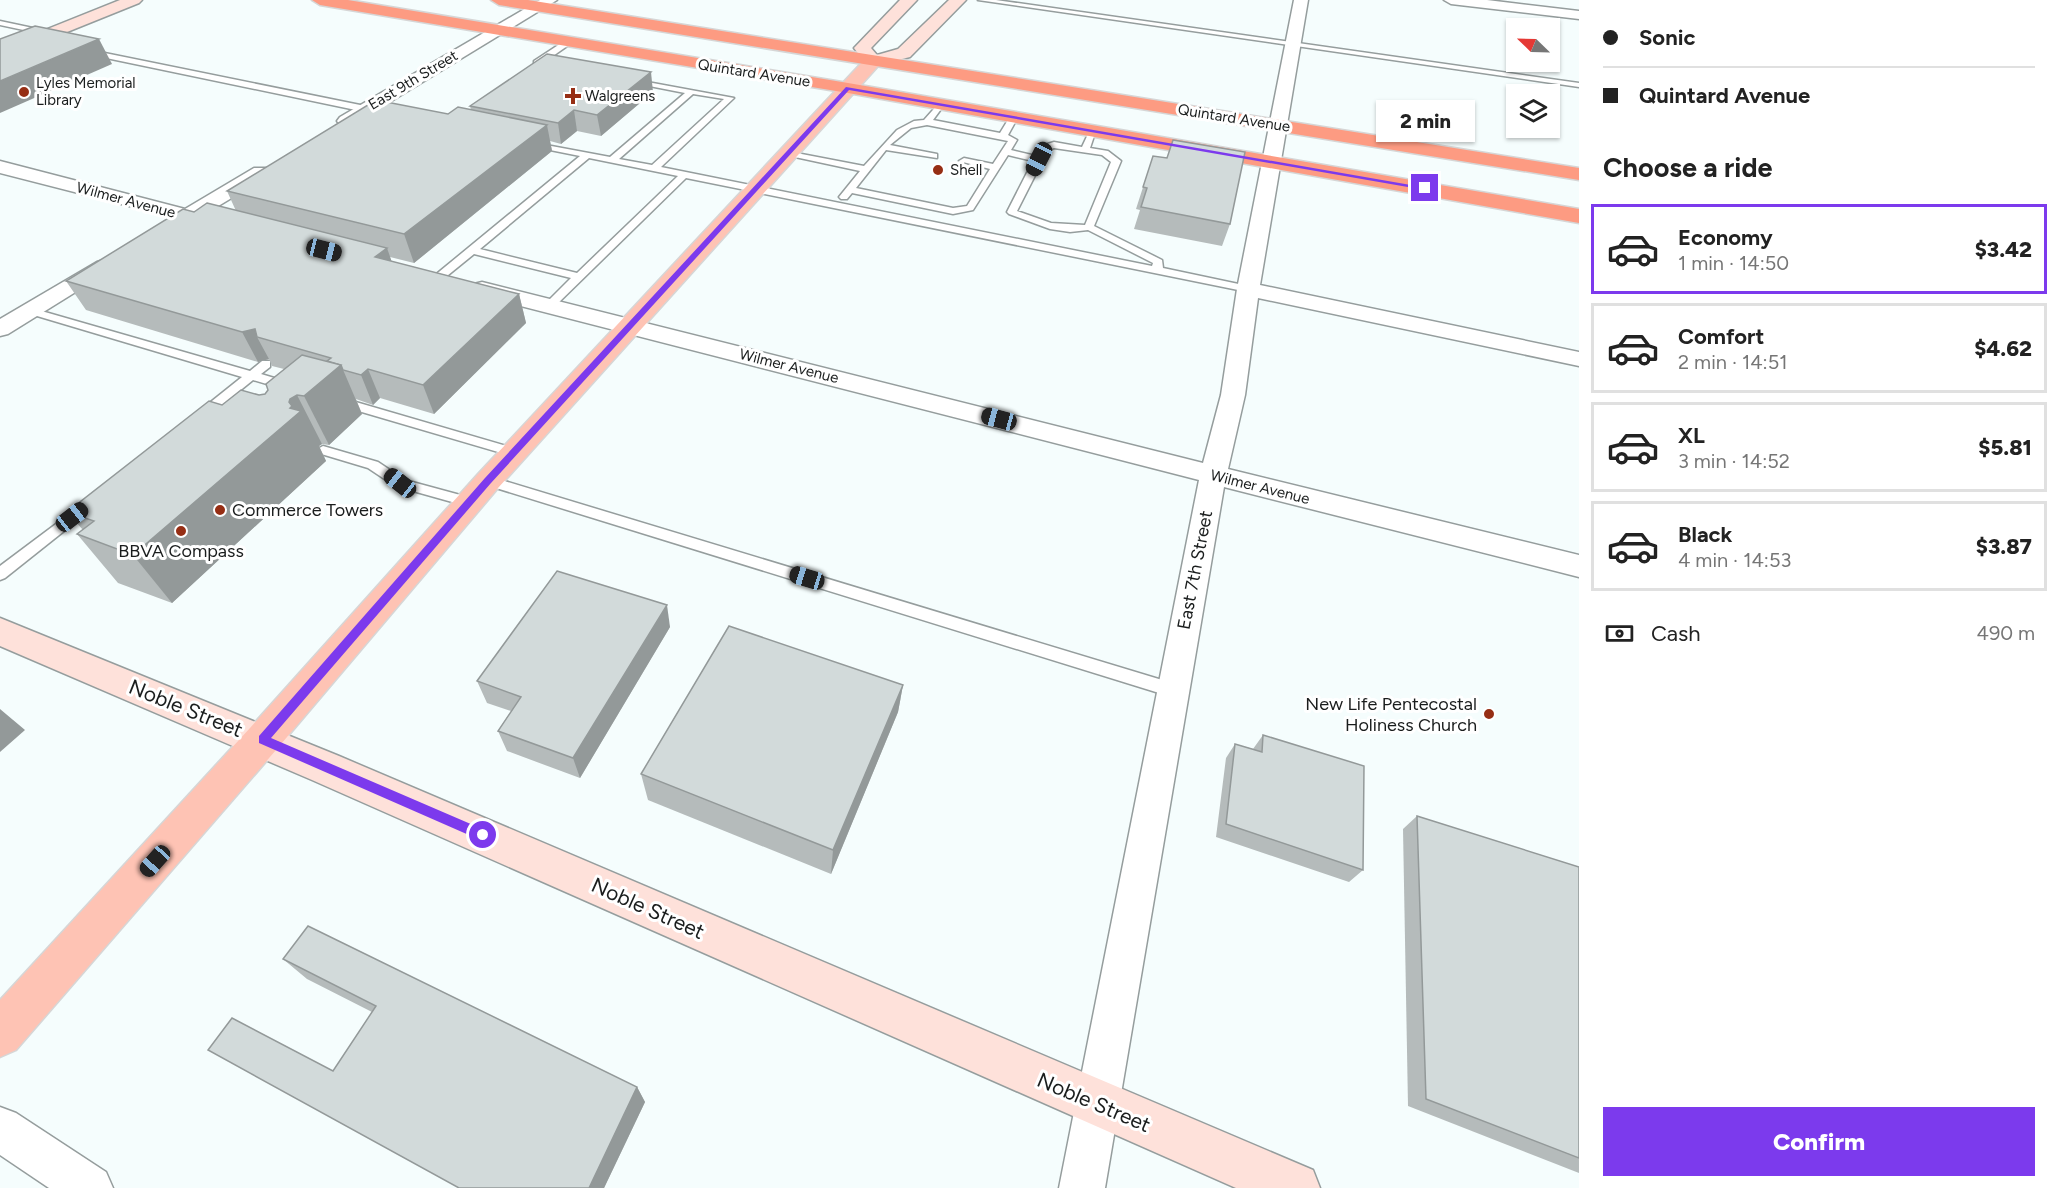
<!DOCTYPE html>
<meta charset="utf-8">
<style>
:root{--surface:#fff;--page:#f6f6f6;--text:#222;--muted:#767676;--line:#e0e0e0;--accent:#7c3aed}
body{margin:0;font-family:Figtree,sans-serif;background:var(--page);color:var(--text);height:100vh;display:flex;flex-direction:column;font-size:22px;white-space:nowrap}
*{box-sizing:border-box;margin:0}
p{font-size:20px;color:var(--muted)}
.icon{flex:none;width:33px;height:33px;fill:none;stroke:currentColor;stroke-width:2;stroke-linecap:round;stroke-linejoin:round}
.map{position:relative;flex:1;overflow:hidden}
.sheet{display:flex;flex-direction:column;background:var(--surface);width:480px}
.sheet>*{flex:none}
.top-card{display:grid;align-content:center;height:132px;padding:0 24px;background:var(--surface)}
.needle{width:39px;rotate:293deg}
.fabs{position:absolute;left:1506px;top:18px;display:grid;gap:12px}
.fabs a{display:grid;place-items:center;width:54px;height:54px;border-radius:0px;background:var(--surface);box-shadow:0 2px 4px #0004;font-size:30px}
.end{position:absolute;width:27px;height:27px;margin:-14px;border:8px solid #7c3aed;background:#fff;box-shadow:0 0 0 3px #fff}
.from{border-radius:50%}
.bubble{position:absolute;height:42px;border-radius:0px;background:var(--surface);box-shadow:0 2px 4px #0004;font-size:20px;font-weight:800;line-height:42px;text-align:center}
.car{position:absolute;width:18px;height:36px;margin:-18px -9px;border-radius:8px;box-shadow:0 0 4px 2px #0007;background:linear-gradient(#222 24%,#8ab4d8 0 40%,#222 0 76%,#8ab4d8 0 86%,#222 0)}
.top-card b{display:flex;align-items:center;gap:21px;height:57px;font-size:22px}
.top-card b+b{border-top:2px solid var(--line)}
.top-card i{width:15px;height:15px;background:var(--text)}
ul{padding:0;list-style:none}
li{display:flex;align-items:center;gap:18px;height:90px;margin:0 12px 9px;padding:0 12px;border:3px solid var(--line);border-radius:0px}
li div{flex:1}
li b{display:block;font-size:22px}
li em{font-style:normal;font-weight:800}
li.on{border-color:var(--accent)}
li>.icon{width:54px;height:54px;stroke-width:1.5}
h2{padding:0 24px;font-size:27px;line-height:72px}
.pay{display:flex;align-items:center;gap:15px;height:66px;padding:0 24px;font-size:22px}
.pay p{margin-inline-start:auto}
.cta{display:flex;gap:12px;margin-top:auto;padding:12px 24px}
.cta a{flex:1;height:69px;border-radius:0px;background:var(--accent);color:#fff;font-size:24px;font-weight:800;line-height:69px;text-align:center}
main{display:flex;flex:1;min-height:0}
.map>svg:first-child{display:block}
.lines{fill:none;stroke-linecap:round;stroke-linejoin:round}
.lane-casing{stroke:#959d9d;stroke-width:3}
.street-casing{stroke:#959d9d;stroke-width:3}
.secondary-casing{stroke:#959d9d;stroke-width:3}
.primary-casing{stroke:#d6d6d6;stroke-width:3}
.highway-casing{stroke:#d6d6d6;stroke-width:3}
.lane{fill:#fff;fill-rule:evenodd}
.street{fill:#fff;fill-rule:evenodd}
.secondary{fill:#fee1da;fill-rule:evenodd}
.primary{fill:#fec3b4;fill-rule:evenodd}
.highway{fill:#fd9b82;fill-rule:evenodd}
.wall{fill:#b5bbbb}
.shaded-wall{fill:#939999}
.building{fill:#d2dada;stroke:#939999;stroke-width:1.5}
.route{fill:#7c3aed}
.poi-dot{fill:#962e14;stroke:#fff;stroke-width:2}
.labels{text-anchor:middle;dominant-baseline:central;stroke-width:6;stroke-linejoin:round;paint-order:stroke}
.far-street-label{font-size:15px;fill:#1a1d1d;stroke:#fff}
.far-poi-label{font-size:15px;fill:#1a1d1d;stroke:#fff;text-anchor:start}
.poi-label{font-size:18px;fill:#1a1d1d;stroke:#fff;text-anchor:start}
.street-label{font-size:18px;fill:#1a1d1d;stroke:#fff}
.near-street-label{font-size:21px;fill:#1a1d1d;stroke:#fff}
</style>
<main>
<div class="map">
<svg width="1579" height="1188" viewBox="0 0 1579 1188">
<rect width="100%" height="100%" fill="#f5fdfd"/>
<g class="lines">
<defs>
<g id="lane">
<polygon points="978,0 996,0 1579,83 1579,87"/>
<polygon points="0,21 47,31 51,33 47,35 0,25"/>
<polygon points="566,40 573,42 540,65 534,65 534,61"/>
<polygon points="90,50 375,108 379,111 375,114 87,54 86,52"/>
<path d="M631 79 734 98 661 167 1152 266 1153 263 1088 230 1070 232 1050 229 1009 214 1007 212 1033 161 1008 155 973 210 953 214 852 193 847 199H841L839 197 860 171 781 154 786 151 864 166 897 130 914 121 924 120 940 102 944 105 933 120 1000 133 1011 115H1017L1018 117 1008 135 1017 140 1011 150 1036 156 1041 146 1054 142 1082 147 1090 130H1096L1090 148 1108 151 1121 161 1094 226 1162 260 1163 268 1248 286 1253 289 1248 292 686 178 553 308 549 309 543 306 571 278 474 254 442 280H434V276L580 156 530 146V142L610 157 685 93 634 83 630 81ZM693 94 724 99 652 165 619 159ZM927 125 1008 141 993 164 964 158 959 161 990 169 967 206 953 208 856 188 886 150 937 158V154L890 145 911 128ZM1054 148 1102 155 1111 162 1085 225 1051 223 1017 211 1048 150ZM589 158 678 176 577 273 480 249Z"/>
<polygon points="31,308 250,371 262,361 270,361 270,367 261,374 291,383 293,386 287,390 253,380 205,419 197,419 195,416 197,413 242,377 27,313 25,311"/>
<polygon points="342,398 520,450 522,453 515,457 338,405 336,402"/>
<polygon points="323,446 378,462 405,480 475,499 477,502 470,507 395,486 368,468 318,453 316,450"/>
<polygon points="488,476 1172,683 1178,685 1180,690 1178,695 1172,697 483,484 481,481"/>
<polygon points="88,500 93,502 95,505 93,508 5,578 0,580 0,566"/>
</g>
<g id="street">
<polygon points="540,0 557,0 352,125 340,125 337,121 340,117"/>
<polygon points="1294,0 1308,0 1260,285 1579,352 1579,366 1258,298 1245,395 1228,469 1579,555 1579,577 1224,487 1105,1188 1059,1188 1199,480 474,294 471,289 474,284 482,282 1203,463 1221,395 1237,289"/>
<polygon points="1444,0 1487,0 1579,11 1579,19 1451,4"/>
<path d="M0 161 185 209 254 168H268L270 172 268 176 205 214 224 219 227 223 224 227C212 230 201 221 191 222 183 224 181 227 172 225L169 221 172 217 0 173Z"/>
<polygon points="104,260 111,262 115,266 111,270 8,334 0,336 0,319 97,262"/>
<polygon points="0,1107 16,1113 106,1172 113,1188 49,1188 0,1155"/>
</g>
<g id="secondary">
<polygon points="120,0 142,0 139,3 0,59 0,48"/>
<polygon points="900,0 917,0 871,48 877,55 898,49 949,0 966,0 910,57 873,66 867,65 854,48"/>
<polygon points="0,618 339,756 1313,1170 1320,1188 1236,1188 312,780 0,646"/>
</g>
<polygon id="primary" points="873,56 879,57 882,61 879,65 498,488 276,750 16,1050 0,1057 0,1000 250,728 478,474 867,57"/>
<g id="highway">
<polygon points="312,0 348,0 848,83 1579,209 1579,223 848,93 320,5"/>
<polygon points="491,0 528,0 1579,168 1579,180 499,5"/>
</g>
</defs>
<!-- lane casing -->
<use href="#lane" class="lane-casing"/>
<!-- street casing -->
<use href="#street" class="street-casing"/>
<!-- secondary casing -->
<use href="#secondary" class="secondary-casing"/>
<!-- primary casing -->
<use href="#primary" class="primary-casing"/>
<!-- highway casing -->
<use href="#highway" class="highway-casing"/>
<!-- lane -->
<use href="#lane" class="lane"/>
<!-- street -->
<use href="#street" class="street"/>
<!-- secondary -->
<use href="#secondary" class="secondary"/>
<!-- primary -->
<use href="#primary" class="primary"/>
<!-- highway -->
<use href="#highway" class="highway"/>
</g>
<!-- wall -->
<g class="wall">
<polygon points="653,92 601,136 577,131 561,144 550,141 552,151 414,263 390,257 391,261 519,294 526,323 434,414 380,398 373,405 356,399 362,414 329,445 322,444 319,446 326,461 172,603 118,583 77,534 83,530 67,512 222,405 265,394 284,369 272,366 269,359 258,362 86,310 66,281 194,212 236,211 227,191 448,114 471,110 470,106"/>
<polygon points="1153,156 1230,224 1222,246 1134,229 1140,210 1136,209"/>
<polygon points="670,627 580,778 507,751 498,731 511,711 487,703 477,681"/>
<polygon points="903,685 898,712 831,874 648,800 641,774"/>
<polygon points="1263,735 1363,870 1349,882 1216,837 1226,758 1235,744 1253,749"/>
<polygon points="1417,816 1579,867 1579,1173 1408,1106 1403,829"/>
<polygon points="283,959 637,1087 645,1102 604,1188 333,1071 372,1012 307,979"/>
</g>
<!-- shaded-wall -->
<g class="shaded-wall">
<polygon points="99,39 112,64 0,113 0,81"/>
<polygon points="651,72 653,92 601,136 597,115"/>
<polygon points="574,110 577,131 561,144 558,123"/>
<polygon points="547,125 552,151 414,263 404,234"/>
<polygon points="387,248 397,277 375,257"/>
<polygon points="519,294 526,323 434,414 423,385"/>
<polygon points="255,329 257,337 269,359 258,362 242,332"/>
<polygon points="341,365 362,414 329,445 304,396"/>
<polygon points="368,369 380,398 373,405 361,375"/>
<polygon points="297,395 322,444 319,446 326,461 172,603 133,555 290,408 289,402 290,399"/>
<polygon points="667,605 670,627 580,778 573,758"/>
<polygon points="903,685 898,712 831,874 833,850"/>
<polygon points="0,709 25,730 0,752"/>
<polygon points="637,1087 645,1102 604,1188 589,1188"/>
</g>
<!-- building -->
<g class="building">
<polygon points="35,26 99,39 0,81 0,39"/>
<polygon points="547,54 651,72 597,115 574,110 558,123 470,106"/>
<polygon points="376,100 448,114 458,107 547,125 404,234 227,191"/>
<polygon points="1173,140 1245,152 1230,224 1141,207 1147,188 1143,187 1153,156 1167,158"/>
<polygon points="207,203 387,248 375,257 519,294 423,385 368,369 361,375 343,370 341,365 327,361 331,358 257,337 255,329 242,332 66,281 183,209 194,212"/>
<polygon points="302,355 341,365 304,396 297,395 290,399 289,402 292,406 290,408 301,411 133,555 77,534 94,521 67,512 209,401 222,405 241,390 259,395 265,394 268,390 266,384"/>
<polygon points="557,571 667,605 573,758 498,731 521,697 477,681"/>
<polygon points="729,626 903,685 833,850 641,774"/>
<polygon points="1263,735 1364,766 1363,870 1226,824 1235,744 1262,752"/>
<polygon points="1417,816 1579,867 1579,1158 1426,1099"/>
<polygon points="308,926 637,1087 589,1188 459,1188 208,1050 232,1018 333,1071 376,1006 283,959"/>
</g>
<!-- route -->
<polygon class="route" points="846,87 1428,188 1425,190 849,90 491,483 271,738 487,831 487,839 478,839 259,743 259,736 485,478"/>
<!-- markers -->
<g class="poi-dot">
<circle cx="24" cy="92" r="6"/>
<path d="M570 87h6v6h6v6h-6v6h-6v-6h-6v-6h6z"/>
<circle cx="938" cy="170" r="6"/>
<circle cx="220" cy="510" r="6"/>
<circle cx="181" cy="531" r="6"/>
<circle cx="1489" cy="714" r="6"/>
</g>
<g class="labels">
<!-- far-street labels -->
<g class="far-street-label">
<text transform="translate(754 73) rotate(9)">Quintard Avenue</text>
<text transform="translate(413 80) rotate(-31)">East 9th Street</text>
<text transform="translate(1234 118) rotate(9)">Quintard Avenue</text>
<text transform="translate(126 200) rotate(15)">Wilmer Avenue</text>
<text transform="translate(789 366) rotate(14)">Wilmer Avenue</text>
<text transform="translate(1260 487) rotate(14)">Wilmer Avenue</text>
</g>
<!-- far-poi labels -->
<g class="far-poi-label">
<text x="36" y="83">Lyles Memorial<tspan x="36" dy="17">Library</tspan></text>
<text x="585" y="96">Walgreens</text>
<text x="950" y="170">Shell</text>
</g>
<!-- poi labels -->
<g class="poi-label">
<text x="232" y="510">Commerce Towers</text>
<text x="181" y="551" text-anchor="middle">BBVA Compass</text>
<text x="1477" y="704" text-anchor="end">New Life Pentecostal<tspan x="1477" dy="21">Holiness Church</tspan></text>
</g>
<!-- street labels -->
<g class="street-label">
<text transform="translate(1195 570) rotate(-79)">East 7th Street</text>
</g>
<!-- near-street labels -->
<g class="near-street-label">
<text transform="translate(186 708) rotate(22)">Noble Street</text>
<text transform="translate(648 908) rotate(24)">Noble Street</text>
<text transform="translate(1094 1102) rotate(23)">Noble Street</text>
</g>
</g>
</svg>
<div class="fabs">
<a><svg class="needle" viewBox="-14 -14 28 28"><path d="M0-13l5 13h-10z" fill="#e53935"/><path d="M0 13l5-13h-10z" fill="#767676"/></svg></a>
<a><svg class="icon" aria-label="layers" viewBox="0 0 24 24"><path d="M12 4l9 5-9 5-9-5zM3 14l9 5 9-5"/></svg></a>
</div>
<i class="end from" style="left:483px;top:835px"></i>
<i class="end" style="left:1425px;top:188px"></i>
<div class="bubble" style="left:1376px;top:100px;width:99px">2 min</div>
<i class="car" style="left:1039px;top:159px;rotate:207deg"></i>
<i class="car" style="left:324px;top:250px;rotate:104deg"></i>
<i class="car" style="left:999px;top:419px;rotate:285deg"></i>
<i class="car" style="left:400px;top:483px;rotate:308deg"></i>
<i class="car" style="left:72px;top:517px;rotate:52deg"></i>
<i class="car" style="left:807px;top:578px;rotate:287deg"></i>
<i class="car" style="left:155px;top:861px;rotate:222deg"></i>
</div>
<section class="sheet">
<div class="top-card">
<b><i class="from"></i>Sonic</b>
<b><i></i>Quintard Avenue</b>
</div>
<h2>Choose a ride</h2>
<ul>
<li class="on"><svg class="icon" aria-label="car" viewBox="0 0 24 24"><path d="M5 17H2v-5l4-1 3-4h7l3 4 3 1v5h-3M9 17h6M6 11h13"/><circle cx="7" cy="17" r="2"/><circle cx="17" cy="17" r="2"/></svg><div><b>Economy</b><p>1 min · 14:50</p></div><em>$3.42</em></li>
<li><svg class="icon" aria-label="car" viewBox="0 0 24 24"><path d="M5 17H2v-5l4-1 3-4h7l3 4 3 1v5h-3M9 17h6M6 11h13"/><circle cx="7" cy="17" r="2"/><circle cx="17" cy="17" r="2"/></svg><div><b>Comfort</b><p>2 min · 14:51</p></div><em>$4.62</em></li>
<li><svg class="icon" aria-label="car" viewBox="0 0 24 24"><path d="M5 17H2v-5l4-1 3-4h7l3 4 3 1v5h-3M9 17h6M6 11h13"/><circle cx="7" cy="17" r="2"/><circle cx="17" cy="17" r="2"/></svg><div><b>XL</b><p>3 min · 14:52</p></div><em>$5.81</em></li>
<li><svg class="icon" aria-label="car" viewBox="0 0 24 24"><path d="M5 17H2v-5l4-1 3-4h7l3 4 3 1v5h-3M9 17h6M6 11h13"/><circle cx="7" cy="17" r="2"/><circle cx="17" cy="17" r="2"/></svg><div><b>Black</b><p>4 min · 14:53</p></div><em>$3.87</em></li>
</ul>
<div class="pay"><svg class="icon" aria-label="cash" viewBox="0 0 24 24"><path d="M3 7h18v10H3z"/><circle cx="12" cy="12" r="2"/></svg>Cash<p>490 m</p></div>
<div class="cta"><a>Confirm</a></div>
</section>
</main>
